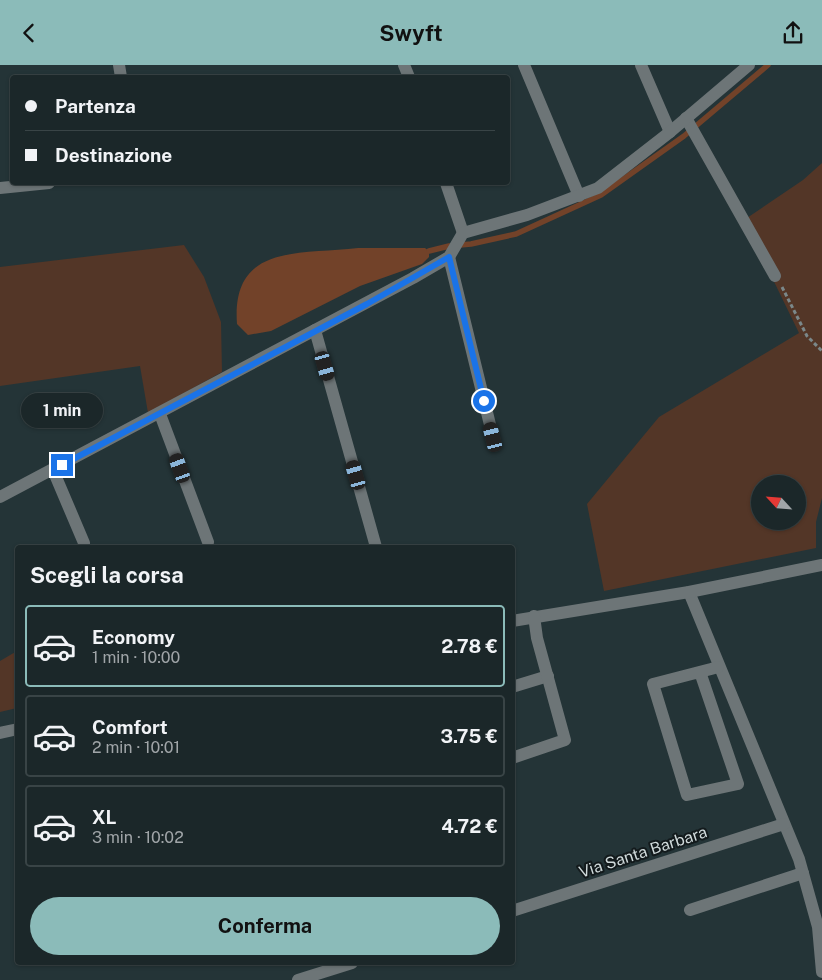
<!DOCTYPE html>
<html lang="it">
<meta charset="utf-8">
<style>
:root{--surface:#1b2729;--page:#283335;--text:#f1f3f6;--muted:#a0a5a8;--line:#394446;--accent:#8bbbb9}
body{margin:0;font-family:"Public Sans",sans-serif;background:var(--page);color:var(--text);height:100vh;display:flex;flex-direction:column;font-size:19px;white-space:nowrap}
*{box-sizing:border-box;margin:0}
p{font-size:16px;color:var(--muted)}
.icon{flex:none;width:28px;height:28px;fill:none;stroke:currentColor;stroke-width:2;stroke-linecap:round;stroke-linejoin:round}
.map{position:relative;flex:1;overflow:hidden}
.panel{position:absolute;left:15px;top:480px;width:500px;height:420px;display:flex;flex-direction:column;background:var(--surface);border-radius:5px;box-shadow:0 1px 4px #0004,0 0 0 1px var(--line)}
.panel>*{flex:none}
.guide{position:absolute;left:10px;top:10px;width:500px;height:110px;border-radius:5px;box-shadow:0 1px 4px #0004,0 0 0 1px var(--line);display:grid;align-content:center;height:110px;padding:0 15px;background:var(--surface)}
.needle{width:32px;rotate:296deg}
.buttons{position:absolute;left:751px;top:410px;display:grid;gap:10px}
.buttons a{display:grid;place-items:center;width:55px;height:55px;border-radius:50%;background:var(--surface);box-shadow:0 1px 4px #0004,0 0 0 1px var(--line);font-size:25px}
.end{position:absolute;width:22px;height:22px;margin:-11px;border:6px solid #1a73e8;background:#fff;box-shadow:0 0 0 2px #fff}
.from{border-radius:50%}
.bubble{position:absolute;height:35px;border-radius:18px;background:var(--surface);box-shadow:0 1px 4px #0004,0 0 0 1px var(--line);font-size:16px;font-weight:700;line-height:35px;text-align:center}
.car{position:absolute;width:15px;height:30px;margin:-15px -8px;border-radius:6px;box-shadow:0 0 4px 1px #0007;background:linear-gradient(#222 24%,#8ab4d8 0 40%,#222 0 76%,#8ab4d8 0 86%,#222 0)}
.guide b{display:flex;align-items:center;gap:18px;height:48px;font-size:19px}
.guide b+b{border-top:1px solid var(--line)}
.guide i{width:12px;height:12px;background:var(--text)}
ul{padding:0;list-style:none}
li{display:flex;align-items:center;gap:15px;height:82px;margin:0 10px 8px;padding:0 5px;border:2px solid var(--line);border-radius:5px}
li div{flex:1}
li b{display:block;font-size:19px}
li em{font-style:normal;font-weight:700}
li.active{border-color:var(--accent)}
li>.icon{width:45px;height:45px;stroke-width:1.5}
h2{padding:0 15px;font-size:22px;line-height:60px}
.primary-button{display:flex;gap:10px;margin-top:auto;padding:10px 15px}
.primary-button a{flex:1;height:58px;border-radius:30px;background:var(--accent);color:#111;font-size:20px;font-weight:700;line-height:58px;text-align:center}
header{display:flex;justify-content:space-between;align-items:center;height:65px;padding:0 15px;background:var(--accent);color:#111;font-size:22px;font-weight:700}
.map>svg:first-child{display:block}
.green{fill:#533627;fill-rule:evenodd}
.water{fill:#724229}
.lines{fill:none;stroke-linecap:round;stroke-linejoin:round}
.stream{stroke:#724229;stroke-width:5.5}
.path{stroke:#7b888a;stroke-width:3;stroke-dasharray:4 2.5;stroke-linecap:butt}
.minor{stroke:#6d7577;stroke-width:12}
.route{stroke:#1a73e8;stroke-width:6}
.labels{text-anchor:middle;dominant-baseline:central;stroke-width:4;stroke-linejoin:round;paint-order:stroke}
.street-label{font-size:16px;fill:#d0dadb;stroke:#131a1c}
</style>
<header><svg class="icon" aria-label="back" viewBox="0 0 24 24"><path d="M15 5l-7 7 7 7"/></svg>Swyft<svg class="icon" aria-label="share" viewBox="0 0 24 24"><path d="M12 15V3M7 8l5-5 5 5M5 13v7h14v-7"/></svg></header>
<div class="map">
<svg width="822" height="915" viewBox="0 0 822 915">
<rect width="100%" height="100%" fill="#243437"/>
<!-- green -->
<g class="green">
<path d="M822 98V433L816 457V483L604 526 587 439 659 352 799 268 744 155 803 115ZM760 419H798V456H760Z"/>
<polygon points="184,180 204,212 221,257 222,307 148,348 140,301 0,321 0,202"/>
<polygon points="17,586 17,643 0,647 0,596"/>
</g>
<!-- water -->
<path class="water" d="M358 183H425L429 186V192L422 199 360 221 271 266 248 270 237 259C231 178 300 190 358 183Z"/>
<g class="lines">
<!-- stream -->
<polyline class="stream" points="429,186 449,181 471,179 516,169 601,130 684,71 768,0"/>
<!-- path -->
<polyline class="path" points="782,222 807,271 822,286"/>
<!-- minor -->
<g class="minor">
<polyline points="119,0 121,12"/>
<polyline points="404,0 409,12"/>
<polyline points="524,0 579,131"/>
<polyline points="641,0 670,67"/>
<polyline points="686,53 775,211"/>
<polyline points="446,118 463,168"/>
<polyline points="0,123 49,118"/>
<polyline points="449,192 493,372"/>
<polyline points="315,265 376,482"/>
<polyline points="160,349 208,477"/>
<polyline points="53,405 84,478"/>
<polyline points="0,432 413,213 449,192 463,168 527,150 598,123 670,67 749,0"/>
<polyline points="689,527 799,794 818,862 822,907"/>
<polyline points="512,556 689,527 822,500"/>
<polyline points="700,607 738,719 687,730 653,619 711,604 718,602"/>
<polyline points="512,622 548,611"/>
<polyline points="0,668 18,664"/>
<polyline points="512,693 565,675 537,573 534,551"/>
<polyline points="690,845 803,808"/>
<polyline points="512,846 784,759"/>
<polyline points="298,915 352,898"/>
</g>
</g>
<g class="lines">
<!-- route -->
<polyline class="route" points="62,400 367,239 449,192 484,336"/>
</g>
<g class="labels">
<!-- street labels -->
<g class="street-label">
<text transform="translate(643 787) rotate(-18)">Via Santa Barbara</text>
</g>
</g>
</svg>
<div class="buttons">
<a><svg class="needle" viewBox="-14 -14 28 28"><path d="M0-13l5 13h-10z" fill="#e53935"/><path d="M0 13l5-13h-10z" fill="#a0a5a8"/></svg></a>
</div>
<i class="end from" style="left:484px;top:336px"></i>
<i class="end" style="left:62px;top:400px"></i>
<div class="bubble" style="left:21px;top:328px;width:82px">1 min</div>
<i class="car" style="left:325px;top:301px;rotate:164deg"></i>
<i class="car" style="left:493px;top:372px;rotate:346deg"></i>
<i class="car" style="left:180px;top:403px;rotate:340deg"></i>
<i class="car" style="left:356px;top:410px;rotate:344deg"></i>
<div class="guide">
<b><i class="from"></i>Partenza</b>
<b><i></i>Destinazione</b>
</div>
<section class="panel">
<h2>Scegli la corsa</h2>
<ul>
<li class="active"><svg class="icon" aria-label="car" viewBox="0 0 24 24"><path d="M5 17H2v-5l4-1 3-4h7l3 4 3 1v5h-3M9 17h6M6 11h13"/><circle cx="7" cy="17" r="2"/><circle cx="17" cy="17" r="2"/></svg><div><b>Economy</b><p>1 min · 10:00</p></div><em>2.78 €</em></li>
<li><svg class="icon" aria-label="car" viewBox="0 0 24 24"><path d="M5 17H2v-5l4-1 3-4h7l3 4 3 1v5h-3M9 17h6M6 11h13"/><circle cx="7" cy="17" r="2"/><circle cx="17" cy="17" r="2"/></svg><div><b>Comfort</b><p>2 min · 10:01</p></div><em>3.75 €</em></li>
<li><svg class="icon" aria-label="car" viewBox="0 0 24 24"><path d="M5 17H2v-5l4-1 3-4h7l3 4 3 1v5h-3M9 17h6M6 11h13"/><circle cx="7" cy="17" r="2"/><circle cx="17" cy="17" r="2"/></svg><div><b>XL</b><p>3 min · 10:02</p></div><em>4.72 €</em></li>
</ul>
<div class="primary-button"><a>Conferma</a></div>
</section>
</div>
